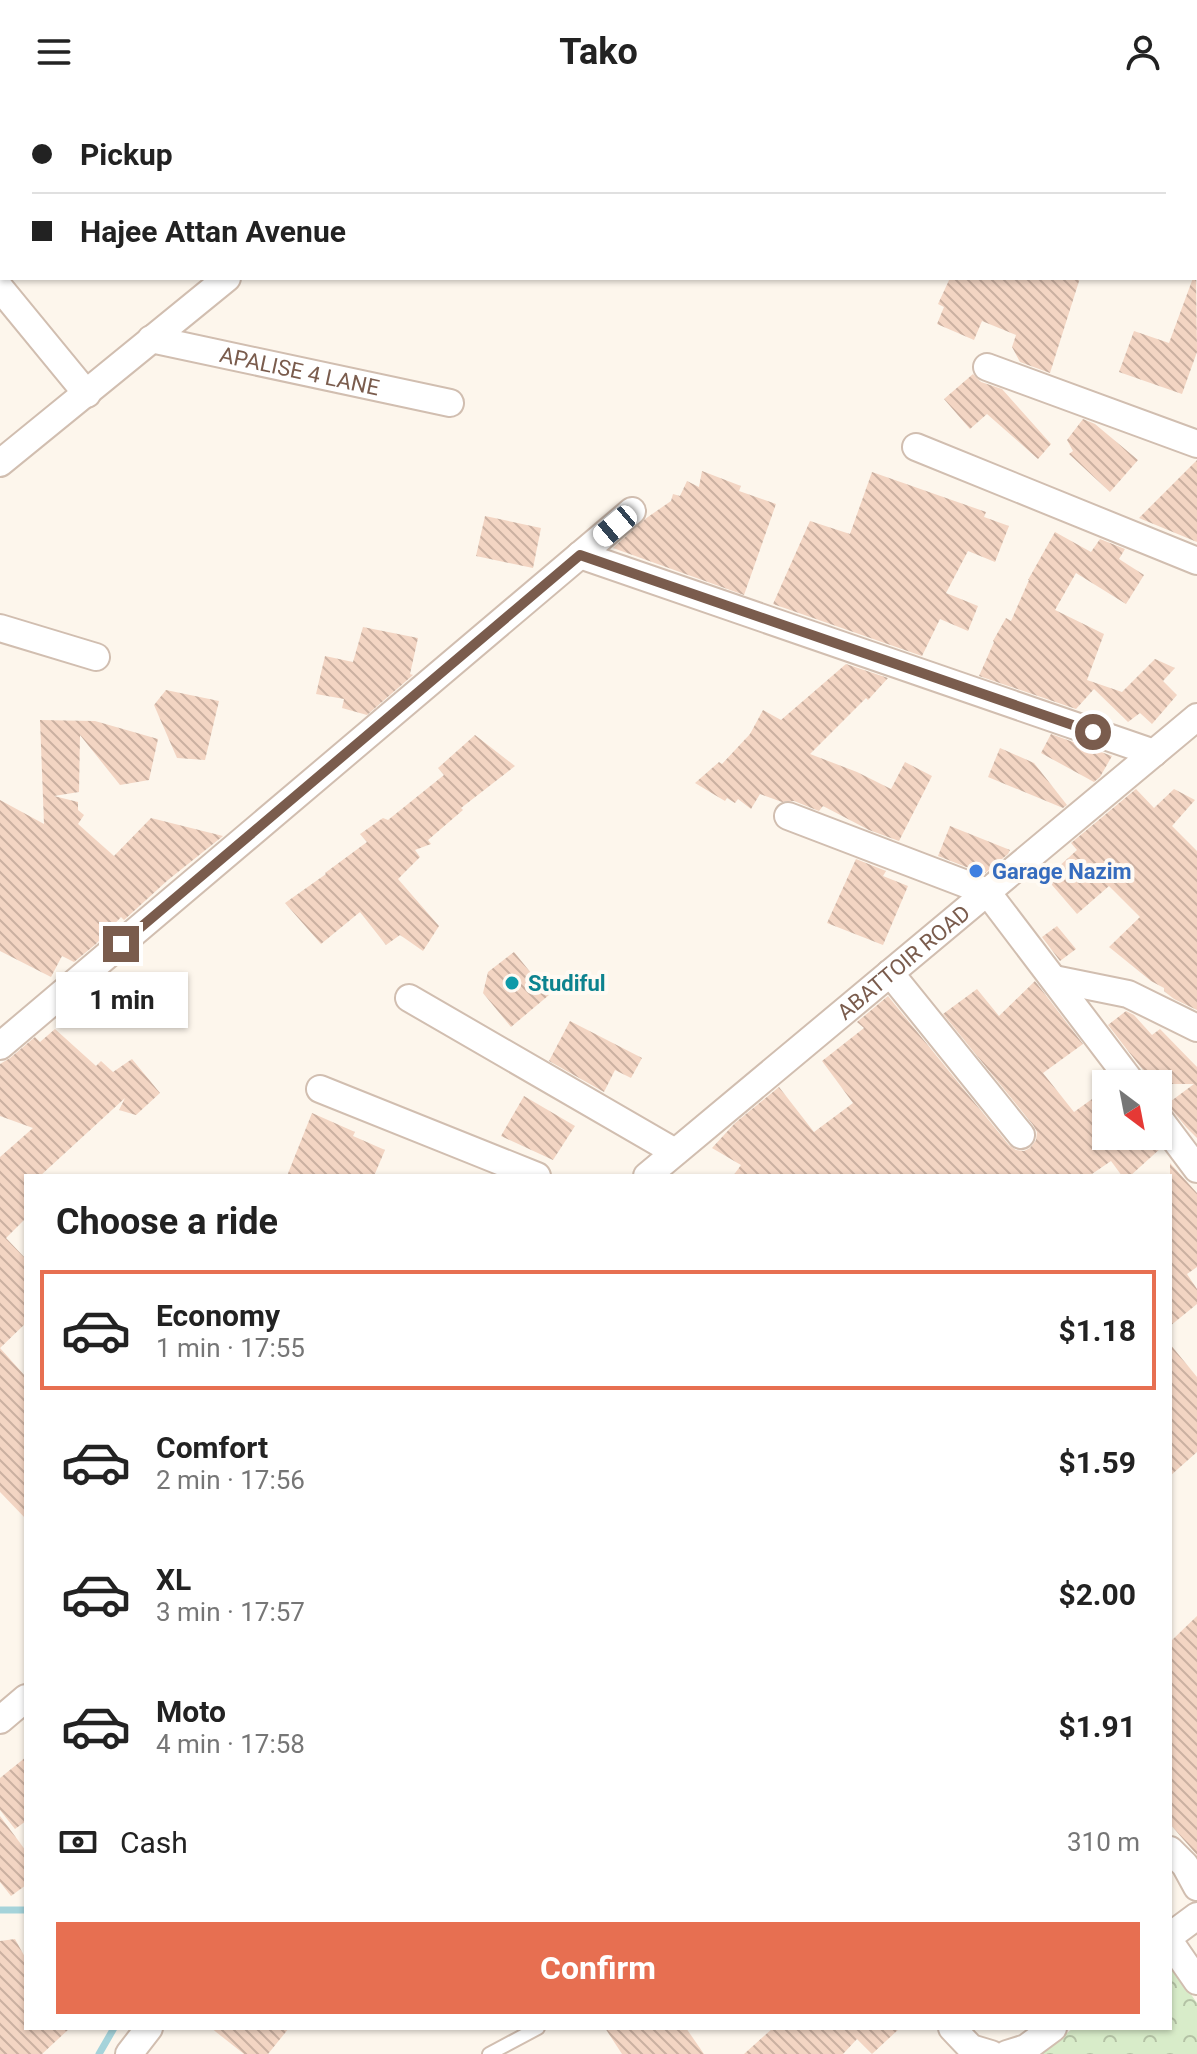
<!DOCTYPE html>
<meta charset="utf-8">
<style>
:root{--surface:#fff;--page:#f2f2f2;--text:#222;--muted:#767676;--line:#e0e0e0;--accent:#e76f51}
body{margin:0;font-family:Roboto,sans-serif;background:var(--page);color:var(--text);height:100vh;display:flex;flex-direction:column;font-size:30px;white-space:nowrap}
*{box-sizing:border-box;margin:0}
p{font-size:26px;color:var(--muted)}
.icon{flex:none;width:44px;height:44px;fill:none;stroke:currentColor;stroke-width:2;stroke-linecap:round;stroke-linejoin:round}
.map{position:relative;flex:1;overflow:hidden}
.panel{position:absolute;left:24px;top:1070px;width:1148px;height:856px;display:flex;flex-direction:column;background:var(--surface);border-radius:0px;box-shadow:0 2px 6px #0004}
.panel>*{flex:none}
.hud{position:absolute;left:0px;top:0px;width:1198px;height:176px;box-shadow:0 2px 6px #0004;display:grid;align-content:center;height:176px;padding:0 32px;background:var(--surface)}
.needle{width:52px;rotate:148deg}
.controls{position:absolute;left:1092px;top:966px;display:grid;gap:16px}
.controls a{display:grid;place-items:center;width:80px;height:80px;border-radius:0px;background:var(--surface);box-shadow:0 2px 6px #0004;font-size:40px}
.end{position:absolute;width:36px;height:36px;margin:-18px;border:10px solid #7a5c4d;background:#fff;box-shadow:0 0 0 4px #fff}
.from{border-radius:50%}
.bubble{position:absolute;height:56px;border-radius:0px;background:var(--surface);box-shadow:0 2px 6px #0004;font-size:26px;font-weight:700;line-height:56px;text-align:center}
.car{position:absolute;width:24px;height:48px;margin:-24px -12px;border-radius:10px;box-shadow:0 0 6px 2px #0007;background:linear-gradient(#fff 24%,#345 0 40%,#fff 0 76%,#345 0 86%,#fff 0)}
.hud b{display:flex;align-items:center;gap:28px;height:76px;font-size:30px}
.hud b+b{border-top:2px solid var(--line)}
.hud i{width:20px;height:20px;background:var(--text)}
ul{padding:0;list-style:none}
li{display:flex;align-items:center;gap:24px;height:120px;margin:0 16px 12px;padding:0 16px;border:4px solid transparent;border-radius:0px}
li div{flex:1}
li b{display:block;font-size:30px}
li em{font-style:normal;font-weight:700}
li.selected{border-color:var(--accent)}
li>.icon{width:72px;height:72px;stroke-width:1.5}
h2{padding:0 32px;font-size:36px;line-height:96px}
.pay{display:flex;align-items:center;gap:20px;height:88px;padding:0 32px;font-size:30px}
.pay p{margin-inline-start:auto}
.primary-button{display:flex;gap:16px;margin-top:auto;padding:16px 32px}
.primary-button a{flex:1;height:92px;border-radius:0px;background:var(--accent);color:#fff;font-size:32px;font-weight:700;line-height:92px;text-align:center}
header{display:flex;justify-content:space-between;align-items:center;height:104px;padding:0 32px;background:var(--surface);font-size:36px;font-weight:700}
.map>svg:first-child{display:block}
.forest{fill:url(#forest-crowns)}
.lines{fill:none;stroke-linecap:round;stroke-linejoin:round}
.stream{stroke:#a5d3da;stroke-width:7}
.building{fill:url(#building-back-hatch)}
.service-casing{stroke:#d1beb0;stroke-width:16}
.minor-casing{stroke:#d1beb0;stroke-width:30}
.service{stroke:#fff;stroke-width:12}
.minor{stroke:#fff;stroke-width:26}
.route{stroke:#7a5c4d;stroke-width:10}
.shop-dot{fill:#3f7fe0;stroke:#fffaf3;stroke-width:3}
.culture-dot{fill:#0f9aa8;stroke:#fffaf3;stroke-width:3}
.labels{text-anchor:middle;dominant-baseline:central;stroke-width:8;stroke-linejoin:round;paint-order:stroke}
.street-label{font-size:22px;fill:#7a5c4d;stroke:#fffaf3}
.shop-label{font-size:22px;font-weight:bold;fill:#366cbe;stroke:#fffaf3;text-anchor:start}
.culture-label{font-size:22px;font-weight:bold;fill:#0d838f;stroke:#fffaf3;text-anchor:start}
</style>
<header><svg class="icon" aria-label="menu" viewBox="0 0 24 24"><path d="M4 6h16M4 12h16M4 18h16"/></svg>Tako<svg class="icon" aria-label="person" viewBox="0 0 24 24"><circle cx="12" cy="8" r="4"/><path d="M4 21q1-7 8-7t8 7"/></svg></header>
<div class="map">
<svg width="1197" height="1950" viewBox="0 0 1197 1950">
<defs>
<pattern id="forest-crowns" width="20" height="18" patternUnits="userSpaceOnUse" patternTransform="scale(2)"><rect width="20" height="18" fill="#d8ecc9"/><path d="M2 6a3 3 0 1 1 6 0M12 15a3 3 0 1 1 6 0" fill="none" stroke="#b4c2a5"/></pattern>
<pattern id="building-back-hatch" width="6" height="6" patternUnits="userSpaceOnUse" patternTransform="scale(2)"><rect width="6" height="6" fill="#f3d5c3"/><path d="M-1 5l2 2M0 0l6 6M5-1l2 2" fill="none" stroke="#cab0a1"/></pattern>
</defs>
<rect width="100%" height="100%" fill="#fdf6ec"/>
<!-- forest -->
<polygon class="forest" points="1170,1860 1197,1899 1197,1950 1042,1950 1073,1924 1170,1924"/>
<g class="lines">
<!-- stream -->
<g class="stream">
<polyline points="0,1806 26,1806"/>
<polyline points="99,1950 114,1924"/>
</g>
</g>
<!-- building -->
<g class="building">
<polygon points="1196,170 1197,248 1182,290 1119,268 1134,227 1169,239 1193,174 1196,174"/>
<polygon points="950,174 1080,174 1050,269 1020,258 1012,243 1016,231 982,217 974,236 937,220 944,203 938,200"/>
<polygon points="973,270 981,278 1002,285 1051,340 1038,355 987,310 970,325 944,295"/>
<polygon points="1083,315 1095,320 1138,356 1110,388 1069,350 1073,347 1067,336"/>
<polygon points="1197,356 1197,438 1139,414"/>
<polygon points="702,367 741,382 739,387 776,400 744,491 613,444 645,415 671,397 673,390 680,392 687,377 699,383"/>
<polygon points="872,368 986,408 984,413 1009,422 995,458 968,447 946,489 978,502 968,527 940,515 922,552 773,500 810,417 850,430"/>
<polygon points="485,412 541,424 533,464 476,452"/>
<polygon points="1055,428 1091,448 1100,435 1125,445 1119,455 1144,471 1126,500 1076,469 1055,506 1104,530 1087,576 1122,588 1155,555 1175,564 1163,577 1177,591 1152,620 1140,609 1128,618 1094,585 1076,605 979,572 994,538 993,537 1006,514 1011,517 1029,476 1028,476"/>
<polygon points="363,523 418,534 410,570 413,571 367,611 342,604 344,595 316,590 325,552 353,558"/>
<polygon points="846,560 888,574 868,596 866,594 810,650 857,668 891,685 905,658 932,672 899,737 869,726 823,702 819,707 794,697 782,698 760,690 751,705 738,695 735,699 727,694 725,697 695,679 719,658 722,660 750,630 763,606 781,616"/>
<polygon points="166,586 219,597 205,656 177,654 154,601"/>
<polygon points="40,616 95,617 158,635 149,676 120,681 80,631 79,688 54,692 78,698 78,706 84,711 78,720 114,752 151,714 223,732 168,776 124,816 121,813 96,840 74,858 62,852 51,873 0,847 0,696 44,720"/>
<polygon points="1051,630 1112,652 1100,673 1094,678 1041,649"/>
<polygon points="475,631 515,662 461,704 463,706 428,736 431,740 415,746 420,753 398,775 439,822 423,847 400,831 386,841 360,808 321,840 285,799 326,770 325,769 367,738 360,730 383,714 388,716 444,671 438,664"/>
<polygon points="1000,644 1034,659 1067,701 1063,704 988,673"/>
<polygon points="1136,685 1154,704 1174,685 1195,696 1172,722 1197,747 1197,906 1174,895 1164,887 1164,884 1151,877 1109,843 1140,813 1109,782 1077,810 1046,774 1077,746 1071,739"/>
<polygon points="950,722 1010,746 1008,750 984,770 938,752"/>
<polygon points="856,755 886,767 883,772 908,782 883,841 827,819"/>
<polygon points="1057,822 1076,845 1060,857 1042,833"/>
<polygon points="514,848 549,891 511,923 483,889 488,868"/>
<polygon points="1035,877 1083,940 1043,969 1074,1008 1106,985 1106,1032 1152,1032 1161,1044 1130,1072 1122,1072 1111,1057 1089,1072 733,1072 741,1061 712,1044 735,1019 779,983 814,1028 853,999 822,957 864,924 857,918 888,892 1009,1041 1016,1046 1024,1047 1030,1044 1036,1036 1037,1028 1033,1021 943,910 977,885 999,912"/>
<polygon points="1126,907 1134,911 1152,931 1160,925 1197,963 1197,1034 1186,1023 1167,1000 1194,980 1149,980 1146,970 1108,921"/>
<polygon points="570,917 642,954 631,974 615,966 604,988 549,957"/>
<polygon points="55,925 96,962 101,957 113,968 132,955 160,989 136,1011 119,1006 125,994 40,1072 26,1072 26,1114 6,1134 26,1155 26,1219 0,1244 26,1273 26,1415 0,1388 0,1053 33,1024 0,1012 0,960 10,954 35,933 40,938"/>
<polygon points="524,992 575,1022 553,1056 501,1032"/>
<polygon points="312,1009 355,1028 353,1032 385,1046 374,1072 287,1072"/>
<polygon points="1170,1059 1197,1089 1197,1163 1187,1170 1197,1185 1197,1200 1170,1222"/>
<polygon points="1170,1240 1197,1273 1197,1348 1170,1372"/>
<polygon points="1197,1512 1197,1751 1170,1720 1170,1538"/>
<polygon points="26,1653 26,1717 15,1725 0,1706 0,1674"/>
<polygon points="0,1712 26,1747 26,1781 11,1792 0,1778"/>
<polygon points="15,1835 26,1855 26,1924 70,1924 42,1950 0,1950 0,1837"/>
<polygon points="211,1924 289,1924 268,1950 244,1950"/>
<polygon points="605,1924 686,1924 704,1950 622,1950"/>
<polygon points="773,1924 900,1924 872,1950 857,1935 843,1950 744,1950"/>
</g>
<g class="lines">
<defs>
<polyline id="service" points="489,1950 538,1924"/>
<g id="minor">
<polyline points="127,0 129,2"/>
<polyline points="539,0 547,2"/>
<polyline points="442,2 444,0"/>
<polyline points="0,184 87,290"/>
<path id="s1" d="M151 235 450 299"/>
<polyline points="987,263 1197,340"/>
<polyline points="916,343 1197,457"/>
<polyline points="0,359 227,174"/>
<polyline points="580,451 1154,649"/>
<polyline points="0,524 96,553"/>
<polyline points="788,712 987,788 1133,980"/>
<polyline points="890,869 1021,1031"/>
<polyline points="1054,875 1128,890 1197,924"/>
<polyline points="409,894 675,1048"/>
<polyline points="0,942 632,407"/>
<polyline points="320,985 537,1072"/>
<polyline points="1158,1013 1197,1065"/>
<path id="s2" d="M647 1072 1197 613"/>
<polyline points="0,1616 26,1594"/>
<polyline points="1170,1746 1185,1761 1197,1783"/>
<polyline points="1170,1832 1197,1812"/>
<polyline points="1170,1838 1197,1877"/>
<polyline points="952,1924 971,1944 991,1950"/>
<polyline points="129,1950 149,1924"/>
<polyline points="1007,1950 1026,1944 1053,1924"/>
</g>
</defs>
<!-- service casing -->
<use href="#service" class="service-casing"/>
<!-- minor casing -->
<use href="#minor" class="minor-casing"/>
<!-- service -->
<use href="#service" class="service"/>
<!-- minor -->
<use href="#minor" class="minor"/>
</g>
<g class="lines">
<!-- route -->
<polyline class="route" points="121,840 580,451 1093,628"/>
</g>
<!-- markers -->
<circle class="shop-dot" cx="976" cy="767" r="8"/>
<circle class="culture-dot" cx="512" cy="879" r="8"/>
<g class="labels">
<!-- street labels -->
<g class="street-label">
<text stroke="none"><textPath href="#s1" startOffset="152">APALISE 4 LANE</textPath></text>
<text stroke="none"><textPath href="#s2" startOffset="334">ABATTOIR ROAD</textPath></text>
</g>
<!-- shop labels -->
<g class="shop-label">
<text x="992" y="767">Garage Nazim</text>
</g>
<!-- culture labels -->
<g class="culture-label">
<text x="528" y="879">Studiful</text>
</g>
</g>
</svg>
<div class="controls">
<a><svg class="needle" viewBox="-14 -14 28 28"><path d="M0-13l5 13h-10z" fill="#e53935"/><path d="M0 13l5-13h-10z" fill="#767676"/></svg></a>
</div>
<i class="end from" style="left:1093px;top:628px"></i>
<i class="end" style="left:121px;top:840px"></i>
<div class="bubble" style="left:56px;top:868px;width:132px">1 min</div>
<i class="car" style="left:615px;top:422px;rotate:230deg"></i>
<div class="hud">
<b><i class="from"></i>Pickup</b>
<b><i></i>Hajee Attan Avenue</b>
</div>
<section class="panel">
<h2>Choose a ride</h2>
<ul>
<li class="selected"><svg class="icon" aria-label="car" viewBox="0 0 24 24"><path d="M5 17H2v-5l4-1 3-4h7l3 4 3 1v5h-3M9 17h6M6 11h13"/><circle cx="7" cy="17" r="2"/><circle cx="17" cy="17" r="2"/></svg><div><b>Economy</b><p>1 min · 17:55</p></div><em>$1.18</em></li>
<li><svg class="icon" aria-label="car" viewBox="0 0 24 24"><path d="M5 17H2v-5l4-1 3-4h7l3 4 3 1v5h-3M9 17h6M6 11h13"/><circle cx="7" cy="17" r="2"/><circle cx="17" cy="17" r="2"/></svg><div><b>Comfort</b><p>2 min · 17:56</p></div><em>$1.59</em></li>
<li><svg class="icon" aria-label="car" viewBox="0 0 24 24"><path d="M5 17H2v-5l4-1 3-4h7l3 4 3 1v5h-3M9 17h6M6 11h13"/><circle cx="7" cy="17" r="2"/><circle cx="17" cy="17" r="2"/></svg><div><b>XL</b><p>3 min · 17:57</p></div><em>$2.00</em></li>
<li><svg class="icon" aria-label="car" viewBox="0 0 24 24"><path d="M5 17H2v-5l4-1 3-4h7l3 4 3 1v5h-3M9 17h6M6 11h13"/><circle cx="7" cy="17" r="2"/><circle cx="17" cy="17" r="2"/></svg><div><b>Moto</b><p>4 min · 17:58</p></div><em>$1.91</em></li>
</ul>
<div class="pay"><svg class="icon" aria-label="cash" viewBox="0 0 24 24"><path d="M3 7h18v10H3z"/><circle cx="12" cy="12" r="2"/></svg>Cash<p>310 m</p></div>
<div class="primary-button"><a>Confirm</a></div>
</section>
</div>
